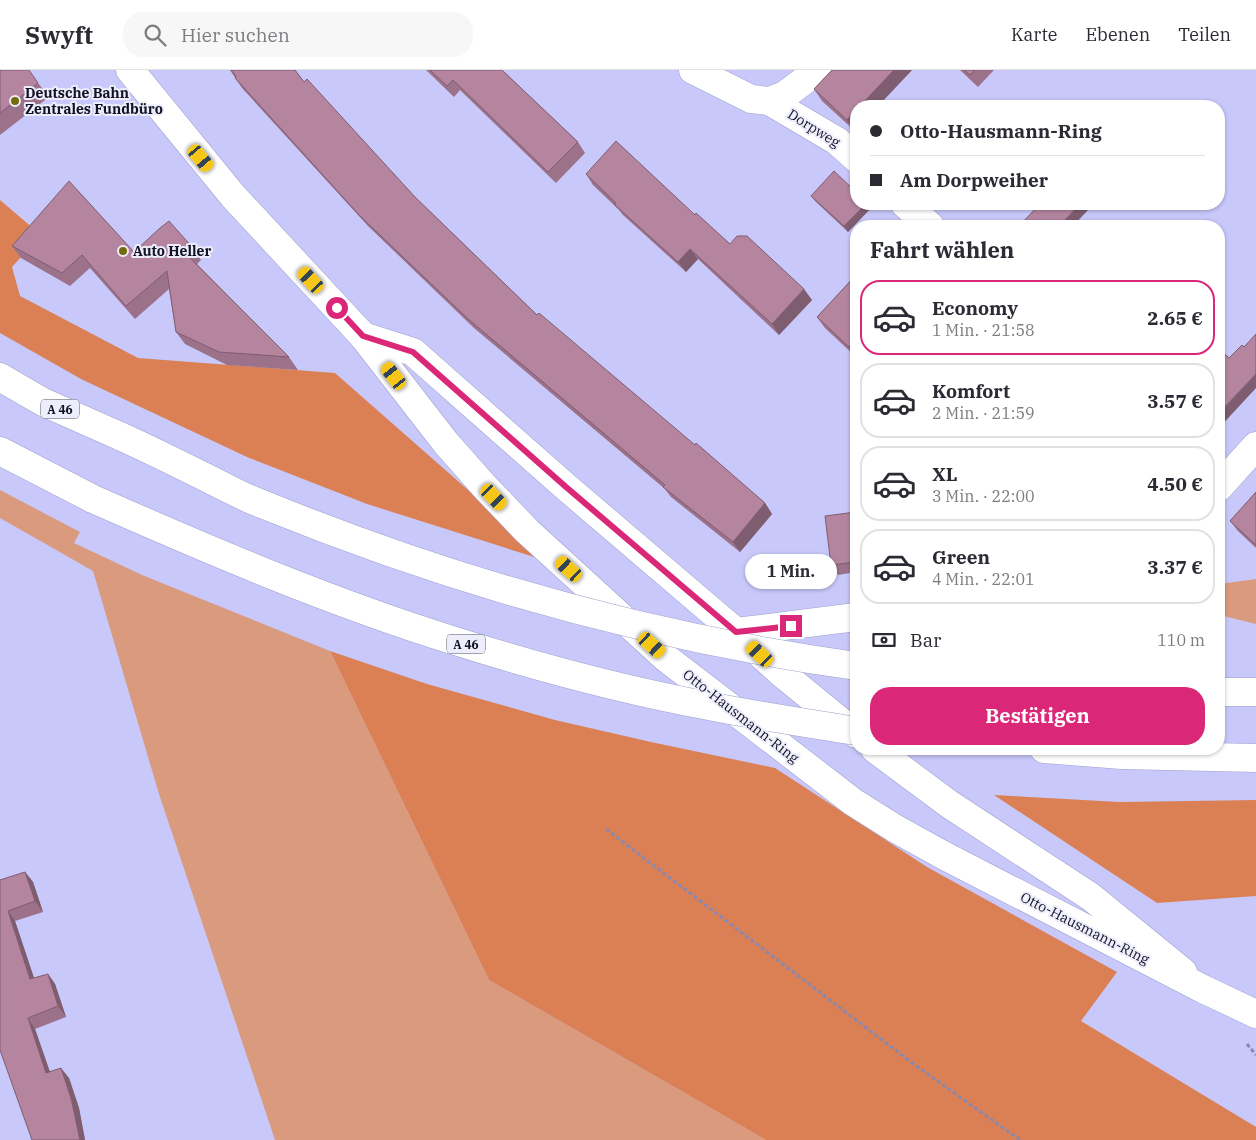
<!DOCTYPE html>
<html lang="de">
<meta charset="utf-8">
<style>
:root{--surface:#fff;--page:#f7f7f7;--text:#2b2b33;--muted:#7c7c81;--line:#e1e1e2;--accent:#db2777}
body{margin:0;font-family:"IBM Plex Serif",serif;background:var(--page);color:var(--text);height:100vh;display:flex;flex-direction:column;font-size:19px;white-space:nowrap}
*{box-sizing:border-box;margin:0}
p{font-size:16px;color:var(--muted)}
.icon{flex:none;width:28px;height:28px;fill:none;stroke:currentColor;stroke-width:2;stroke-linecap:round;stroke-linejoin:round}
.map{position:relative;flex:1;overflow:hidden}
.sheet{position:absolute;left:850px;top:150px;width:375px;height:535px;display:flex;flex-direction:column;background:var(--surface);border-radius:20px;box-shadow:0 1px 4px #0004}
.sheet>*{flex:none}
.guide{position:absolute;left:850px;top:30px;width:375px;height:110px;border-radius:20px;box-shadow:0 1px 4px #0004;display:grid;align-content:center;height:110px;padding:0 20px;background:var(--surface)}
.end{position:absolute;width:22px;height:22px;margin:-11px;border:6px solid #db2777;background:#fff;box-shadow:0 0 0 2px #fff}
.from{border-radius:50%}
.bubble{position:absolute;height:35px;border-radius:18px;background:var(--surface);box-shadow:0 1px 4px #0004;font-size:16px;font-weight:700;line-height:35px;text-align:center}
.car{position:absolute;width:15px;height:30px;margin:-15px -8px;border-radius:6px;box-shadow:0 0 4px 1px #0007;background:linear-gradient(#f5c518 24%,#345 0 40%,#f5c518 0 76%,#345 0 86%,#f5c518 0)}
.guide b{display:flex;align-items:center;gap:18px;height:48px;font-size:19px}
.guide b+b{border-top:1px solid var(--line)}
.guide i{width:12px;height:12px;background:var(--text)}
ul{padding:0;list-style:none}
li{display:flex;align-items:center;gap:15px;height:75px;margin:0 10px 8px;padding:0 10px;border:2px solid var(--line);border-radius:20px}
li div{flex:1}
li b{display:block;font-size:19px}
li em{font-style:normal;font-weight:700}
li.on{border-color:var(--accent)}
li>.icon{width:45px;height:45px;stroke-width:1.5}
h2{padding:0 20px;font-size:22px;line-height:60px}
.pay{display:flex;align-items:center;gap:12px;height:55px;padding:0 20px;font-size:19px}
.pay p{margin-inline-start:auto}
.action{display:flex;gap:10px;margin-top:auto;padding:10px 20px}
.action a{flex:1;height:58px;border-radius:20px;background:var(--accent);color:#fff;font-size:20px;font-weight:700;line-height:58px;text-align:center}
header{display:flex;align-items:center;gap:30px;box-sizing:border-box;height:70px;padding:0 25px;background:var(--surface);border-bottom:1px solid var(--line)}
header strong{font-size:24px}
nav{display:flex;gap:28px;margin-inline-start:auto;font-size:18px}
.search{width:350px;height:45px;background:var(--page);display:flex;align-items:center;gap:12px;box-sizing:border-box;padding:0 18px;border-radius:20px;color:var(--muted);font-size:19px}
.map>svg:first-child{display:block}
.green{fill:#da9a7e}
.forest{fill:#db8055}
.lines{fill:none;stroke-linecap:round;stroke-linejoin:round}
.street-casing{stroke:#9f9fce;stroke-width:29}
.secondary-casing{stroke:#9f9fce;stroke-width:29}
.highway-casing{stroke:#9f9fce;stroke-width:29}
.path{stroke:#8988af;stroke-width:3;stroke-dasharray:4 2.5;stroke-linecap:butt}
.street{stroke:#fff;stroke-width:28}
.secondary{stroke:#fff;stroke-width:28}
.highway{stroke:#fff;stroke-width:28}
.highway-bridge-casing{stroke:#9f9fce;stroke-width:29;stroke-linecap:butt}
.highway-bridge{stroke:#fff;stroke-width:28}
.wall{fill:#9c728a}
.shaded-wall{fill:#7f5d70}
.building{fill:#b585a0;stroke:#7f5d70}
.route{stroke:#db2777;stroke-width:6}
.poi-dot{fill:#736c08;stroke:#ededfc;stroke-width:2}
.labels{text-anchor:middle;dominant-baseline:central;stroke-width:4;stroke-linejoin:round;paint-order:stroke}
.shield{fill:#ededfc;stroke:#545465;stroke-width:1}
.shield-label{font-size:12px;font-weight:bold;fill:#131224}
.poi-label{font-size:14px;font-weight:bold;fill:#131224;stroke:#ededfc;text-anchor:start}
.street-label{font-size:14px;fill:#131224;stroke:#ededfc}
</style>
<header>
<strong>Swyft</strong>
<div class="search"><svg class="icon" aria-label="search" viewBox="0 0 24 24"><circle cx="10" cy="10" r="6"/><path d="M15 15l6 6"/></svg>Hier suchen</div>
<nav><a>Karte</a><a>Ebenen</a><a>Teilen</a></nav>
</header>
<div class="map">
<svg width="1256" height="1070" viewBox="0 0 1256 1070">
<rect width="100%" height="100%" fill="#c8c8fa"/>
<!-- green -->
<g class="green">
<polygon points="0,420 80,462 74,473 142,505 330,581 489,910 766,1070 275,1070 159,724 93,501 0,448"/>
<polygon points="1256,509 1256,554 1219,545 1219,514"/>
</g>
<!-- forest -->
<g class="forest">
<polygon points="0,130 41,165 12,197 20,226 138,288 335,303 550,492 367,434 247,387 81,309 0,263"/>
<polygon points="330,581 427,614 555,650 651,672 775,698 927,797 1117,902 1081,951 1256,1057 1256,1070 766,1070 489,910"/>
<polygon points="994,725 1119,732 1256,730 1256,826 1157,833"/>
</g>
<g class="lines">
<defs>
<g id="street">
<polyline points="693,0 751,29 769,31 785,25 818,0"/>
<polyline points="769,31 837,71 856,88"/>
<polyline points="905,134 930,156"/>
<polyline points="363,266 413,282 566,417 736,562 785,606 856,664"/>
<polyline points="1219,417 1256,376"/>
<polyline points="736,562 856,547"/>
<polyline points="875,679 949,734 1091,827 1183,902"/>
</g>
<polyline id="secondary" points="130,0 233,126 363,266 446,373 484,416 527,461 666,588 853,732 896,759 943,785 1203,919 1256,944"/>
<g id="highway">
<polyline points="0,307 43,332 122,367"/>
<polyline points="0,381 93,429"/>
<polyline points="1219,622 1256,622"/>
<polyline points="1044,679 1122,685 1256,688"/>
</g>
</defs>
<!-- street casing -->
<use href="#street" class="street-casing"/>
<!-- secondary casing -->
<use href="#secondary" class="secondary-casing"/>
<!-- highway casing -->
<use href="#highway" class="highway-casing"/>
<!-- path -->
<g class="path">
<polyline points="606,759 911,992 1020,1070"/>
<polyline points="1247,974 1256,985"/>
</g>
<!-- street -->
<use href="#street" class="street"/>
<!-- secondary -->
<use href="#secondary" class="secondary"/>
<!-- highway -->
<use href="#highway" class="highway"/>
<defs>
<g id="highway-bridge">
<path d="M122 367C153 381 183 396 213 411 229 419 245 428 262 434 451 511 654 568 856 596"/>
<path d="M93 429C211 481 330 532 452 570 537 597 623 620 709 636 758 646 807 653 856 661"/>
</g>
</defs>
<!-- highway-bridge casing -->
<use href="#highway-bridge" class="highway-bridge-casing"/>
<!-- highway-bridge -->
<use href="#highway-bridge" class="highway-bridge"/>
</g>
<!-- wall -->
<g class="wall">
<polygon points="0,0 38,13 49,27 0,65"/>
<polygon points="230,0 295,0 304,12 415,127 537,245 765,433 772,444 740,482 671,427 665,419 474,258 368,156 242,18"/>
<polygon points="426,0 502,0 578,72 585,83 556,113 460,20 454,27"/>
<polygon points="832,0 912,0 878,36 856,36 856,60 855,61 822,31 814,19"/>
<polygon points="960,0 994,0 978,17"/>
<polygon points="586,104 695,145 730,174 812,230 779,265 698,189 686,202 623,145 619,140 593,115"/>
<polygon points="811,126 856,134 868,134 871,138 848,162 815,131"/>
<polygon points="12,176 134,182 193,178 201,190 197,194 289,287 298,300 227,295 185,274 176,262 169,219 135,249 90,198 70,216 21,188"/>
<polygon points="856,205 856,287 825,258 817,247"/>
<polygon points="1256,422 1256,478 1238,461 1230,451"/>
<polygon points="856,442 856,502 838,505 831,495"/>
<polygon points="25,802 33,812 43,842 15,851 34,908 48,904 55,914 66,947 35,959 50,1002 69,1008 79,1038 85,1070 32,1070 0,810"/>
</g>
<!-- shaded-wall -->
<g class="shaded-wall">
<polygon points="894,0 912,0 878,36 860,36"/>
<polygon points="856,40 856,60 855,61 847,50"/>
<polygon points="866,134 868,134 871,138 848,162 844,156"/>
<polygon points="1080,134 1084,134 1088,140 1073,156 1070,156 1065,150"/>
<polygon points="690,179 698,189 686,202 678,192"/>
<polygon points="804,219 812,230 779,265 772,254"/>
<polygon points="856,270 856,287 849,277"/>
<polygon points="1256,304 1256,318 1219,358 1219,343"/>
<polygon points="765,433 772,444 740,482 733,472"/>
<polygon points="25,802 33,812 43,842 35,831"/>
<polygon points="8,841 15,851 38,920 30,909"/>
<polygon points="48,904 55,914 66,947 58,936"/>
<polygon points="28,948 35,959 54,1014 46,1003"/>
<polygon points="61,998 69,1008 79,1038 85,1070 80,1070"/>
</g>
<!-- building -->
<g class="building">
<polygon points="0,0 29,0 38,13 0,43"/>
<polygon points="231,0 295,0 304,12 307,9 415,127 537,245 539,243 695,375 696,373 765,433 733,472 663,417 665,415 467,248 360,146 235,8 236,6"/>
<polygon points="430,0 502,0 578,72 548,102 453,10 447,16"/>
<polygon points="832,0 894,0 860,36 856,36 856,40 847,50 814,19"/>
<polygon points="964,0 975,0 970,5"/>
<polygon points="616,71 695,145 696,143 730,174 737,166 747,166 804,219 772,254 690,179 678,192 615,135 616,133 586,104"/>
<polygon points="834,101 856,122 856,134 866,134 844,156 811,126"/>
<polygon points="69,111 134,182 160,158 169,151 193,178 186,184 289,287 219,282 176,262 167,201 126,236 82,185 62,203 12,176"/>
<polygon points="1036,134 1080,134 1065,150 1072,156 1019,156 1038,136"/>
<polygon points="856,205 856,270 849,277 817,247"/>
<polygon points="1256,264 1256,304 1219,343 1219,279 1229,288 1242,275 1244,277"/>
<polygon points="1256,422 1256,475 1230,451"/>
<polygon points="856,442 856,492 831,495 825,446"/>
<polygon points="25,802 35,831 8,841 30,909 48,904 58,936 28,948 46,1003 61,998 71,1028 80,1070 32,1070 0,980 0,810"/>
</g>
<g class="lines">
<!-- route -->
<polyline class="route" points="337,238 363,266 413,282 566,417 736,562 791,556"/>
</g>
<!-- markers -->
<g class="poi-dot">
<circle cx="15" cy="31" r="5"/>
<circle cx="123" cy="181" r="5"/>
</g>
<g class="labels">
<!-- shield labels -->
<g class="shield">
<rect x="41" y="329.5" width="38" height="19" rx="4"/>
<rect x="447" y="564.5" width="38" height="19" rx="4"/>
</g>
<g class="shield-label">
<text x="60" y="339">A 46</text>
<text x="466" y="574">A 46</text>
</g>
<!-- poi labels -->
<g class="poi-label">
<text x="25" y="23">Deutsche Bahn<tspan x="25" dy="16">Zentrales Fundbüro</tspan></text>
<text x="133" y="181">Auto Heller</text>
</g>
<!-- street labels -->
<g class="street-label">
<text transform="translate(814 58) rotate(32)">Dorpweg</text>
<text transform="translate(741 646) rotate(38)">Otto-Hausmann-Ring</text>
<text transform="translate(1085 858) rotate(27)">Otto-Hausmann-Ring</text>
</g>
</g>
</svg>
<i class="end from" style="left:337px;top:238px"></i>
<i class="end" style="left:791px;top:556px"></i>
<div class="bubble" style="left:745px;top:484px;width:92px">1 Min.</div>
<i class="car" style="left:201px;top:88px;rotate:140deg"></i>
<i class="car" style="left:311px;top:210px;rotate:317deg"></i>
<i class="car" style="left:394px;top:306px;rotate:322deg"></i>
<i class="car" style="left:494px;top:427px;rotate:136deg"></i>
<i class="car" style="left:569px;top:499px;rotate:312deg"></i>
<i class="car" style="left:652px;top:575px;rotate:132deg"></i>
<i class="car" style="left:760px;top:584px;rotate:313deg"></i>
<div class="guide">
<b><i class="from"></i>Otto-Hausmann-Ring</b>
<b><i></i>Am Dorpweiher</b>
</div>
<section class="sheet">
<h2>Fahrt wählen</h2>
<ul>
<li class="on"><svg class="icon" aria-label="car" viewBox="0 0 24 24"><path d="M5 17H2v-5l4-1 3-4h7l3 4 3 1v5h-3M9 17h6M6 11h13"/><circle cx="7" cy="17" r="2"/><circle cx="17" cy="17" r="2"/></svg><div><b>Economy</b><p>1 Min. · 21:58</p></div><em>2.65 €</em></li>
<li><svg class="icon" aria-label="car" viewBox="0 0 24 24"><path d="M5 17H2v-5l4-1 3-4h7l3 4 3 1v5h-3M9 17h6M6 11h13"/><circle cx="7" cy="17" r="2"/><circle cx="17" cy="17" r="2"/></svg><div><b>Komfort</b><p>2 Min. · 21:59</p></div><em>3.57 €</em></li>
<li><svg class="icon" aria-label="car" viewBox="0 0 24 24"><path d="M5 17H2v-5l4-1 3-4h7l3 4 3 1v5h-3M9 17h6M6 11h13"/><circle cx="7" cy="17" r="2"/><circle cx="17" cy="17" r="2"/></svg><div><b>XL</b><p>3 Min. · 22:00</p></div><em>4.50 €</em></li>
<li><svg class="icon" aria-label="car" viewBox="0 0 24 24"><path d="M5 17H2v-5l4-1 3-4h7l3 4 3 1v5h-3M9 17h6M6 11h13"/><circle cx="7" cy="17" r="2"/><circle cx="17" cy="17" r="2"/></svg><div><b>Green</b><p>4 Min. · 22:01</p></div><em>3.37 €</em></li>
</ul>
<div class="pay"><svg class="icon" aria-label="cash" viewBox="0 0 24 24"><path d="M3 7h18v10H3z"/><circle cx="12" cy="12" r="2"/></svg>Bar<p>110 m</p></div>
<div class="action"><a>Bestätigen</a></div>
</section>
</div>
